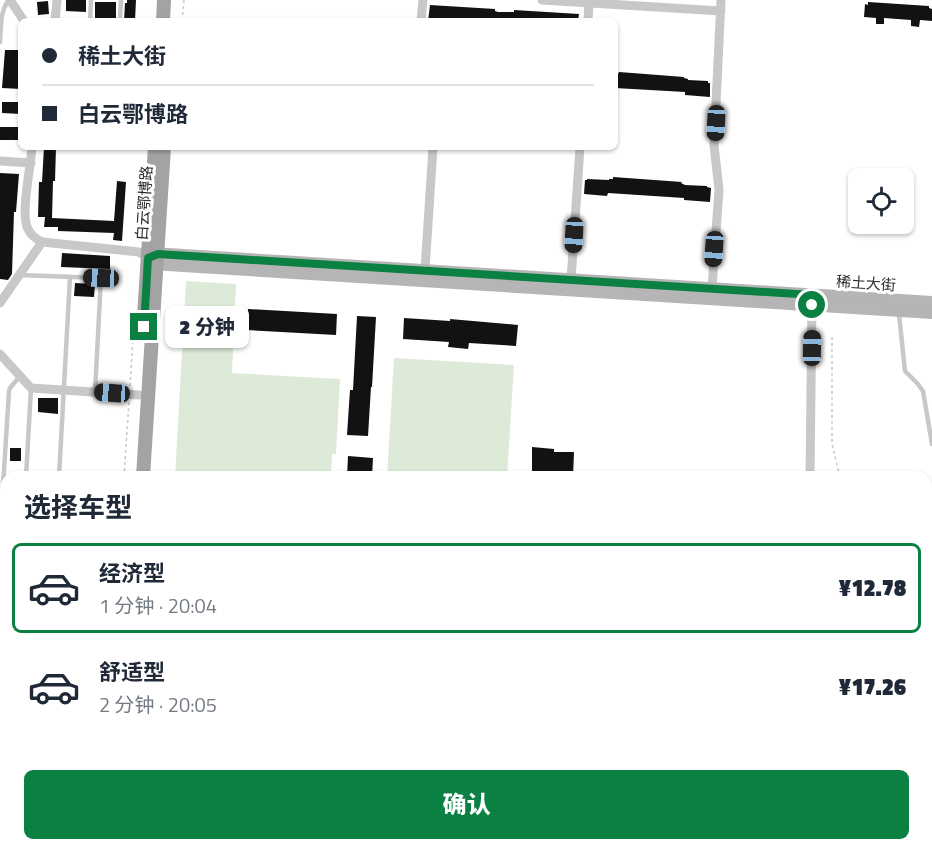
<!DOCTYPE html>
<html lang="zh">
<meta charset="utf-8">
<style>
:root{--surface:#fff;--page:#f6f6f7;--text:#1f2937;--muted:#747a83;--line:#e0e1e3;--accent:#0b8043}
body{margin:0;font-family:"Titillium Web","Noto Sans SC",sans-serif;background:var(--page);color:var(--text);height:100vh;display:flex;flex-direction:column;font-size:22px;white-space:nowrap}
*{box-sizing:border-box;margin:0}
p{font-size:20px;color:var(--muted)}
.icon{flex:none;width:33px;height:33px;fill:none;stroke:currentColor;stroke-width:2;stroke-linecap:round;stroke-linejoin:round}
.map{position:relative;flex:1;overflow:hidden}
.sheet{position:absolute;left:0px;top:471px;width:933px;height:380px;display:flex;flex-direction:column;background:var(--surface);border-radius:18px 18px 0 0;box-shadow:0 2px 4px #0004}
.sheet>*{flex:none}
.banner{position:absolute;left:18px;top:18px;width:600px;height:132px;border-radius:9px;box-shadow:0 2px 4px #0004;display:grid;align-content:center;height:132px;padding:0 24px;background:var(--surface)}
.tools{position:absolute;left:848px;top:168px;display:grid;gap:12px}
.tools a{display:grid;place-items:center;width:66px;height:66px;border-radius:9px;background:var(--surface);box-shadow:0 2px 4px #0004;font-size:30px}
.end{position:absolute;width:27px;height:27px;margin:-14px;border:8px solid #0b8043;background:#fff;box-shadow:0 0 0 3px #fff}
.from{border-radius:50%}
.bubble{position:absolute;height:42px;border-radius:9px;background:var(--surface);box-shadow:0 2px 4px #0004;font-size:20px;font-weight:800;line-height:42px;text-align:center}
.car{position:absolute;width:18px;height:36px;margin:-18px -9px;border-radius:8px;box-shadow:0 0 4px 2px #0007;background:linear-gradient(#222 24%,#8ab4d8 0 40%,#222 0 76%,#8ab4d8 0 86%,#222 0)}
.banner b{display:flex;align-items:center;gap:21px;height:57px;font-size:22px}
.banner b+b{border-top:2px solid var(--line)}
.banner i{width:15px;height:15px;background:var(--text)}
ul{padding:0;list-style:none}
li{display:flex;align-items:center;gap:18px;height:90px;margin:0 12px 9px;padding:0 12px;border:3px solid transparent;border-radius:9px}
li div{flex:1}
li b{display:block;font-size:22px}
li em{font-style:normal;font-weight:800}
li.current{border-color:var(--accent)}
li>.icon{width:54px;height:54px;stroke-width:1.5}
h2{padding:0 24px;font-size:27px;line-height:72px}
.cta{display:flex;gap:12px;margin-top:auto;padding:12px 24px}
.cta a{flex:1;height:69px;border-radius:9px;background:var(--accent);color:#fff;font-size:24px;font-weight:800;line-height:69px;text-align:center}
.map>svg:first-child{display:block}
.green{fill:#ddead8}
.building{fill:#121212}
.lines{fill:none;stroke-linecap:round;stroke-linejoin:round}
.path{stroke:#c8c8c8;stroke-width:1.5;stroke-dasharray:3 3;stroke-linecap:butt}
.lane{stroke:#c8c8c8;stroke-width:4.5}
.street{stroke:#c8c8c8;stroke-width:9}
.secondary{stroke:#b5b5b5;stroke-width:12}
.primary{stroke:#a3a3a3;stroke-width:14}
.route{stroke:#0b8043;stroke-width:8}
.labels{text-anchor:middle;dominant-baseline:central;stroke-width:6;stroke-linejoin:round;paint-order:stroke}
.street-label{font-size:15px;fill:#2b2b2b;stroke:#fff}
</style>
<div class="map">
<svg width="932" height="850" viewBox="0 0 932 850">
<rect width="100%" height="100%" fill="#fff"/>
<!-- green -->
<g class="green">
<polygon points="186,281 236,284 232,373 340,379 336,454 332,454 331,477 175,477"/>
<polygon points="394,358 514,365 507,477 387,477"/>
</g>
<!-- building -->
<g class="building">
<polygon points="66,0 86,0 86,12 66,11"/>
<polygon points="127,0 136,0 135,21 124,21 125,3 127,3"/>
<polygon points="48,1 49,14 38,15 37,2"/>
<rect x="95" y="2" width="21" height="19"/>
<polygon points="868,2 929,6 929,8 932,9 932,21 920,20 919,27 911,26 911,20 884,18 884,24 876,24 876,18 864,17 865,4 868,5"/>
<polygon points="430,5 495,9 495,11 498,12 514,12 514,10 579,14 578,21 428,21"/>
<polygon points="5,50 21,50 21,89 2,88"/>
<polygon points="619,72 684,77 684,78 688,79 688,80 708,81 708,83 710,83 710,97 685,95 685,92 615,88 615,76 616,74 618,74"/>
<polygon points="2,102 21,102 21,114 2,113"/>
<polygon points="0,127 20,127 19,140 0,140"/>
<polygon points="44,147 56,147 55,181 53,181 52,218 114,221 117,181 126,182 122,241 113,240 114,233 58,231 58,227 44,227 45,217 38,217 39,182 42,182"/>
<polygon points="0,173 19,174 16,212 14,212 12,274 8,280 0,279"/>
<polygon points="613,177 682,182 681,183 685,185 707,186 707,187 711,188 710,202 684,200 684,198 608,193 607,196 584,194 585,180 587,180 587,179 609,180 609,179 613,179"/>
<polygon points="62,253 110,256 110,269 61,267"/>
<polygon points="75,283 95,284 94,297 74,296"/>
<polygon points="248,309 337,314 336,335 247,330"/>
<polygon points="357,316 376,317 372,387 371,387 368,436 347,435 350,390 353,390"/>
<polygon points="404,318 450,321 450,319 518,325 516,346 469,343 468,349 448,347 449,342 403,339"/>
<polygon points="38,398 58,398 58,414 38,412"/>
<polygon points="532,447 554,449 554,452 574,452 573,477 545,477 546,474 532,474"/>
<rect x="10" y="448" width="11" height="13"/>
<polygon points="348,456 373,458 372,477 347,477"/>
</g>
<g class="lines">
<!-- path -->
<g class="path">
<polyline points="182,21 184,0"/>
<polyline points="832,337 832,444 840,477"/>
<polyline points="130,386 134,322"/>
<polyline points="124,477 129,402"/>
<polyline points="927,697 932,704"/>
</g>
<!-- lane -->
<g class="lane">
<polyline points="90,21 91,0"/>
<polyline points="120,21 121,0"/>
<path d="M0 42C1 28 0 10 9 0"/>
<polyline points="19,275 101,278 95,392"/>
<polyline points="899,314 905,371 917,383 923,391 932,444"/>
<polyline points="26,477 31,388"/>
<polyline points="59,477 70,277"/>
<polyline points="1,518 9,391 10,388 20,376"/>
</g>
<!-- street -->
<g class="street">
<polyline points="10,0 24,21"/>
<polyline points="542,0 721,11"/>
<polyline points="55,21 57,0"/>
<polyline points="421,21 423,0"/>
<polyline points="588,21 589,3"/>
<path d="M32 147C31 166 20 215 28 229 31 236 36 239 42 242L139 252 148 258"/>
<polyline points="0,161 31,163"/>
<polyline points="425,270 433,147"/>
<polyline points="571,280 580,147"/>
<polyline points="712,288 719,190 714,145 721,0"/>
<polyline points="0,303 42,242"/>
<polyline points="0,354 31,388 139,395"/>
<polyline points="810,477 812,299"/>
<polyline points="0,593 6,594"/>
<polyline points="613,844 700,850"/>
<polyline points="307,850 308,844"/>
<polyline points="375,850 375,844"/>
<polyline points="472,850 472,844"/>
<polyline points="804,850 804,844"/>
<polyline points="928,850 932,849"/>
</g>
<!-- secondary -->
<g class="secondary">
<polyline points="150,257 158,254 168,254 932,302"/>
<polyline points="149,259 157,264 167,265 932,313"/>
<polyline points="0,806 6,806"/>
<polyline points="606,850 606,844"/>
</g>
<!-- primary -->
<g class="primary">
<polyline points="163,21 164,0"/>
<polyline points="144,316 155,147"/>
<polyline points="143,477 164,147"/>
<polyline points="112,850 112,844"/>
<polyline points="131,850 131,844"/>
</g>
</g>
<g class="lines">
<!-- route -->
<polyline class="route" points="144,327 148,258 158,254 813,295 812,305"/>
</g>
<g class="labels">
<!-- street labels -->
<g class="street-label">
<text transform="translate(144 203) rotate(-86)">白云鄂博路</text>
<text transform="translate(866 283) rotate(4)">稀土大街</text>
</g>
</g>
</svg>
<div class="tools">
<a><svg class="icon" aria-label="locate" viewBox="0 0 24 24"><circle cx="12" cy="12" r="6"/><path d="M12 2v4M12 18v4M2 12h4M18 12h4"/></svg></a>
</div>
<i class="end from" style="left:812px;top:305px"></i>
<i class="end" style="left:144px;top:327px"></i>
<div class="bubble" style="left:165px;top:306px;width:84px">2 分钟</div>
<i class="car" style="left:716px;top:123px;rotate:183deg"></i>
<i class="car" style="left:574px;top:235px;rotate:183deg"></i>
<i class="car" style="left:714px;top:249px;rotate:184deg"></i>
<i class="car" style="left:101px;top:278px;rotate:272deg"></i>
<i class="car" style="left:812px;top:348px;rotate:1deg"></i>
<i class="car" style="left:112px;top:393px;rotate:274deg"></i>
<div class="banner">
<b><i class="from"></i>稀土大街</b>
<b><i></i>白云鄂博路</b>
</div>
<section class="sheet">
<h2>选择车型</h2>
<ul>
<li class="current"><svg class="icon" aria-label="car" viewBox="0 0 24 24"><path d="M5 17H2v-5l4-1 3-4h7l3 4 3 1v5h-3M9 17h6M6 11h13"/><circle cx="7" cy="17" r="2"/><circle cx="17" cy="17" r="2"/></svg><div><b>经济型</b><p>1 分钟 · 20:04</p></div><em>¥12.78</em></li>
<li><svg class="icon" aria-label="car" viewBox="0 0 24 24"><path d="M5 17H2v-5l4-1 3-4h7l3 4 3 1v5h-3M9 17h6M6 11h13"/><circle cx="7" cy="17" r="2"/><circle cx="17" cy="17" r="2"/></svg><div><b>舒适型</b><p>2 分钟 · 20:05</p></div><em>¥17.26</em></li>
</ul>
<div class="cta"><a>确认</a></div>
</section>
</div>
